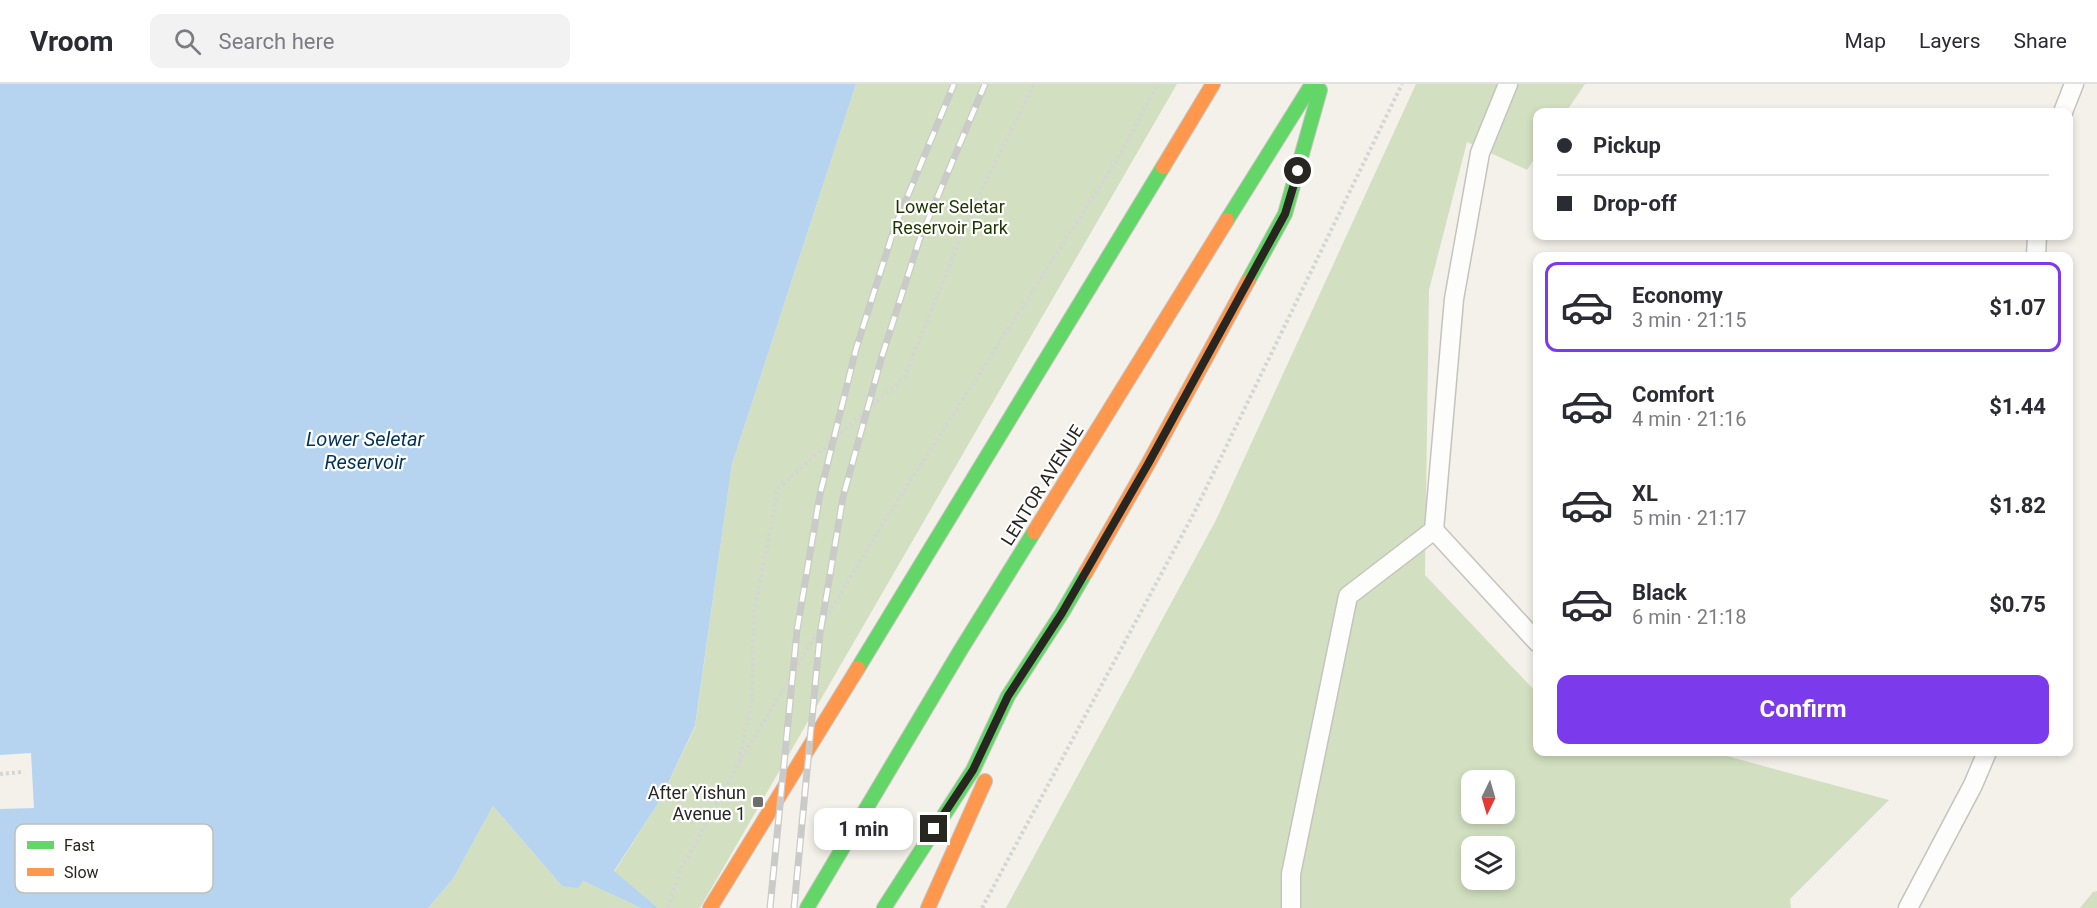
<!DOCTYPE html>
<meta charset="utf-8">
<style>
:root{--surface:#fff;--page:#f2f2f3;--text:#2b2b33;--muted:#7c7c81;--line:#e1e1e2;--accent:#7c3aed}
body{margin:0;font-family:Roboto,sans-serif;background:var(--page);color:var(--text);height:100vh;display:flex;flex-direction:column;font-size:22px;white-space:nowrap}
*{box-sizing:border-box;margin:0}
p{font-size:20px;color:var(--muted)}
.icon{flex:none;width:33px;height:33px;fill:none;stroke:currentColor;stroke-width:2;stroke-linecap:round;stroke-linejoin:round}
.map{position:relative;flex:1;overflow:hidden}
.side{position:absolute;left:1533px;top:168px;width:540px;height:504px;display:flex;flex-direction:column;background:var(--surface);border-radius:12px;box-shadow:0 3px 9px #0003}
.side>*{flex:none}
.banner{position:absolute;left:1533px;top:24px;width:540px;height:132px;border-radius:12px;box-shadow:0 3px 9px #0003;display:grid;align-content:center;height:132px;padding:0 24px;background:var(--surface)}
.needle{width:39px;rotate:185deg}
.tools{position:absolute;left:1461px;top:686px;display:grid;gap:12px}
.tools a{display:grid;place-items:center;width:54px;height:54px;border-radius:12px;background:var(--surface);box-shadow:0 3px 9px #0003;font-size:30px}
.end{position:absolute;width:27px;height:27px;margin:-14px;border:8px solid #282621;background:#fff;box-shadow:0 0 0 3px #fff}
.from{border-radius:50%}
.bubble{position:absolute;height:42px;border-radius:12px;background:var(--surface);box-shadow:0 3px 9px #0003;font-size:20px;font-weight:700;line-height:42px;text-align:center}
.banner b{display:flex;align-items:center;gap:21px;height:57px;font-size:22px}
.banner b+b{border-top:2px solid var(--line)}
.banner i{width:15px;height:15px;background:var(--text)}
ul{padding:10px 0 0;list-style:none}
li{display:flex;align-items:center;gap:18px;height:90px;margin:0 12px 9px;padding:0 12px;border:3px solid transparent;border-radius:12px}
li div{flex:1}
li b{display:block;font-size:22px}
li em{font-style:normal;font-weight:700}
li.current{border-color:var(--accent)}
li>.icon{width:54px;height:54px;stroke-width:1.5}
.button{display:flex;gap:12px;margin-top:auto;padding:12px 24px}
.button a{flex:1;height:69px;border-radius:12px;background:var(--accent);color:#fff;font-size:24px;font-weight:700;line-height:69px;text-align:center}
header{display:flex;align-items:center;gap:36px;box-sizing:border-box;height:84px;padding:0 30px;background:var(--surface);border-bottom:2px solid var(--line)}
header strong{font-size:28px}
nav{display:flex;gap:33px;margin-inline-start:auto;font-size:21px}
.search{width:420px;height:54px;background:var(--page);display:flex;align-items:center;gap:15px;box-sizing:border-box;padding:0 21px;border-radius:12px;color:var(--muted);font-size:22px}
.map>svg:first-child{display:block}
.green{fill:#d2e0c1;fill-rule:evenodd}
.water{fill:#b6d4f0}
.pier{fill:#f4f1ea}
.lines{fill:none;stroke-linecap:round;stroke-linejoin:round}
.lane-casing{stroke:#c5c3bd;stroke-width:21}
.fast-casing{stroke:#c5c3bd;stroke-width:16}
.slow-casing{stroke:#c5c3bd;stroke-width:16}
.path{stroke:#d5d5d3;stroke-width:4;stroke-dasharray:3 3;stroke-linecap:butt}
.lane{stroke:#fdfdfc;stroke-width:18}
.fast{stroke:#63d668;stroke-width:14}
.slow{stroke:#ff974d;stroke-width:14}
.rail-casing{stroke:#cacac8;stroke-width:7}
.rail{stroke:#fff;stroke-width:4.5;stroke-dasharray:14;stroke-linecap:butt}
.route{stroke:#282621;stroke-width:8}
.poi-dot{fill:#6f6d67;stroke:#fff;stroke-width:2}
.labels{text-anchor:middle;dominant-baseline:central;stroke-width:4.5;stroke-linejoin:round;paint-order:stroke}
.park-label{font-size:18px;fill:#1e3700;stroke:#fff}
.street-label{font-size:18px;fill:#282621;stroke:#fff}
.poi-label{font-size:18px;fill:#282621;stroke:#fff;text-anchor:end}
.water-label{font-size:20px;font-style:italic;fill:#00335b;stroke:#fff}
.key{fill:#fff;stroke:#bebebc;stroke-width:1.5}
.key-label{font-size:16px;fill:#282621}
</style>
<header>
<strong>Vroom</strong>
<div class="search"><svg class="icon" aria-label="search" viewBox="0 0 24 24"><circle cx="10" cy="10" r="6"/><path d="M15 15l6 6"/></svg>Search here</div>
<nav><a>Map</a><a>Layers</a><a>Share</a></nav>
</header>
<div class="map">
<svg width="2097" height="824" viewBox="0 0 2097 824">
<rect width="100%" height="100%" fill="#f4f1ea"/>
<!-- green -->
<g class="green">
<polygon points="856,0 1177,0 700,824 658,824 614,788 659,718 695,643 732,380"/>
<path d="M1416 0H1585L1566 28H1538L1537 71 1527 86 1467 58 1429 206 1425 491 1537 609 1538 668H1712L1889 716 1790 815 1791 824H1006L1216 436ZM1472 696H1504V729H1472ZM1472 762H1504V795H1472Z"/>
<polygon points="493,722 562,802 583,797 641,824 428,824 453,795"/>
<polygon points="2097,807 2097,824 2080,824 2093,808"/>
</g>
<!-- water -->
<polygon class="water" points="0,0 856,0 732,380 695,642 659,718 614,787 658,824 641,824 583,797 578,804 562,802 493,722 453,795 428,824 0,824"/>
<!-- pier -->
<polygon class="pier" points="31,669 34,724 0,725 0,671"/>
<g class="lines">
<defs>
<g id="lane">
<polyline points="1508,0 1480,69 1454,215 1434,446 1538,559"/>
<polyline points="2063,28 2074,0"/>
<polyline points="2036,172 2037,152"/>
<polyline points="1291,824 1291,790 1348,512 1434,446"/>
<polyline points="1908,824 1973,701 1987,668"/>
</g>
<g id="fast">
<polyline points="1227,136 1312,0"/>
<polyline points="1248,197 1285,130 1320,6"/>
<polyline points="858,584 1163,83"/>
<polyline points="807,824 960,567 1034,448"/>
<polyline points="884,824 973,686 1008,612 1062,529 1086,488"/>
</g>
<g id="slow">
<polyline points="1163,83 1213,0"/>
<polyline points="1034,448 1227,136"/>
<polyline points="1086,488 1148,380 1248,197"/>
<polyline points="710,824 858,584"/>
<polyline points="928,824 985,697"/>
</g>
</defs>
<!-- lane casing -->
<use href="#lane" class="lane-casing"/>
<!-- fast casing -->
<use href="#fast" class="fast-casing"/>
<!-- slow casing -->
<use href="#slow" class="slow-casing"/>
<!-- path -->
<g class="path">
<polyline points="739,677 752,616 754,529 778,404 904,294 971,128 1034,0"/>
<polyline points="0,690 22,688"/>
<polyline points="668,824 680,787 738,680 882,441 1118,74 1158,0"/>
<polyline points="982,824 1194,429 1402,0"/>
</g>
<!-- lane -->
<use href="#lane" class="lane"/>
<!-- fast -->
<use href="#fast" class="fast"/>
<!-- slow -->
<use href="#slow" class="slow"/>
<defs>
<g id="rail">
<polyline points="770,824 797,546 820,410 856,265 894,145 954,0"/>
<polyline points="794,824 820,550 843,413 882,272 919,157 985,0"/>
</g>
</defs>
<!-- rail casing -->
<use href="#rail" class="rail-casing"/>
<!-- rail -->
<use href="#rail" class="rail"/>
</g>
<g class="lines">
<!-- route -->
<polyline class="route" points="934,745 973,686 1008,612 1062,529 1148,380 1285,130 1298,87"/>
</g>
<!-- markers -->
<rect class="poi-dot" x="752" y="712" width="12" height="12" rx="3"/>
<g class="labels">
<!-- park labels -->
<g class="park-label">
<text x="950" y="122">Lower Seletar<tspan x="950" dy="21">Reservoir Park</tspan></text>
</g>
<!-- street labels -->
<g class="street-label">
<text transform="translate(1042 401) rotate(-58)">LENTOR AVENUE</text>
</g>
<!-- poi labels -->
<g class="poi-label">
<text x="746" y="708">After Yishun<tspan x="746" dy="21">Avenue 1</tspan></text>
</g>
<!-- water labels -->
<g class="water-label">
<text x="365" y="355">Lower Seletar<tspan x="365" dy="23">Reservoir</tspan></text>
</g>
</g>
<!-- legend -->
<rect x="15" y="740" width="198" height="69" rx="9" class="key"/>
<rect x="27" y="757" width="27" height="8" fill="#63d668"/>
<rect x="27" y="784" width="27" height="8" fill="#ff974d"/>
<g class="key-label">
<text x="64" y="767">Fast</text>
<text x="64" y="794">Slow</text>
</g>
</svg>
<div class="tools">
<a><svg class="needle" viewBox="-14 -14 28 28"><path d="M0-13l5 13h-10z" fill="#e53935"/><path d="M0 13l5-13h-10z" fill="#7c7c81"/></svg></a>
<a><svg class="icon" aria-label="layers" viewBox="0 0 24 24"><path d="M12 4l9 5-9 5-9-5zM3 14l9 5 9-5"/></svg></a>
</div>
<i class="end from" style="left:1298px;top:87px"></i>
<i class="end" style="left:934px;top:745px"></i>
<div class="bubble" style="left:814px;top:724px;width:99px">1 min</div>
<div class="banner">
<b><i class="from"></i>Pickup</b>
<b><i></i>Drop-off</b>
</div>
<section class="side">
<ul>
<li class="current"><svg class="icon" aria-label="car" viewBox="0 0 24 24"><path d="M5 17H2v-5l4-1 3-4h7l3 4 3 1v5h-3M9 17h6M6 11h13"/><circle cx="7" cy="17" r="2"/><circle cx="17" cy="17" r="2"/></svg><div><b>Economy</b><p>3 min · 21:15</p></div><em>$1.07</em></li>
<li><svg class="icon" aria-label="car" viewBox="0 0 24 24"><path d="M5 17H2v-5l4-1 3-4h7l3 4 3 1v5h-3M9 17h6M6 11h13"/><circle cx="7" cy="17" r="2"/><circle cx="17" cy="17" r="2"/></svg><div><b>Comfort</b><p>4 min · 21:16</p></div><em>$1.44</em></li>
<li><svg class="icon" aria-label="car" viewBox="0 0 24 24"><path d="M5 17H2v-5l4-1 3-4h7l3 4 3 1v5h-3M9 17h6M6 11h13"/><circle cx="7" cy="17" r="2"/><circle cx="17" cy="17" r="2"/></svg><div><b>XL</b><p>5 min · 21:17</p></div><em>$1.82</em></li>
<li><svg class="icon" aria-label="car" viewBox="0 0 24 24"><path d="M5 17H2v-5l4-1 3-4h7l3 4 3 1v5h-3M9 17h6M6 11h13"/><circle cx="7" cy="17" r="2"/><circle cx="17" cy="17" r="2"/></svg><div><b>Black</b><p>6 min · 21:18</p></div><em>$0.75</em></li>
</ul>
<div class="button"><a>Confirm</a></div>
</section>
</div>
